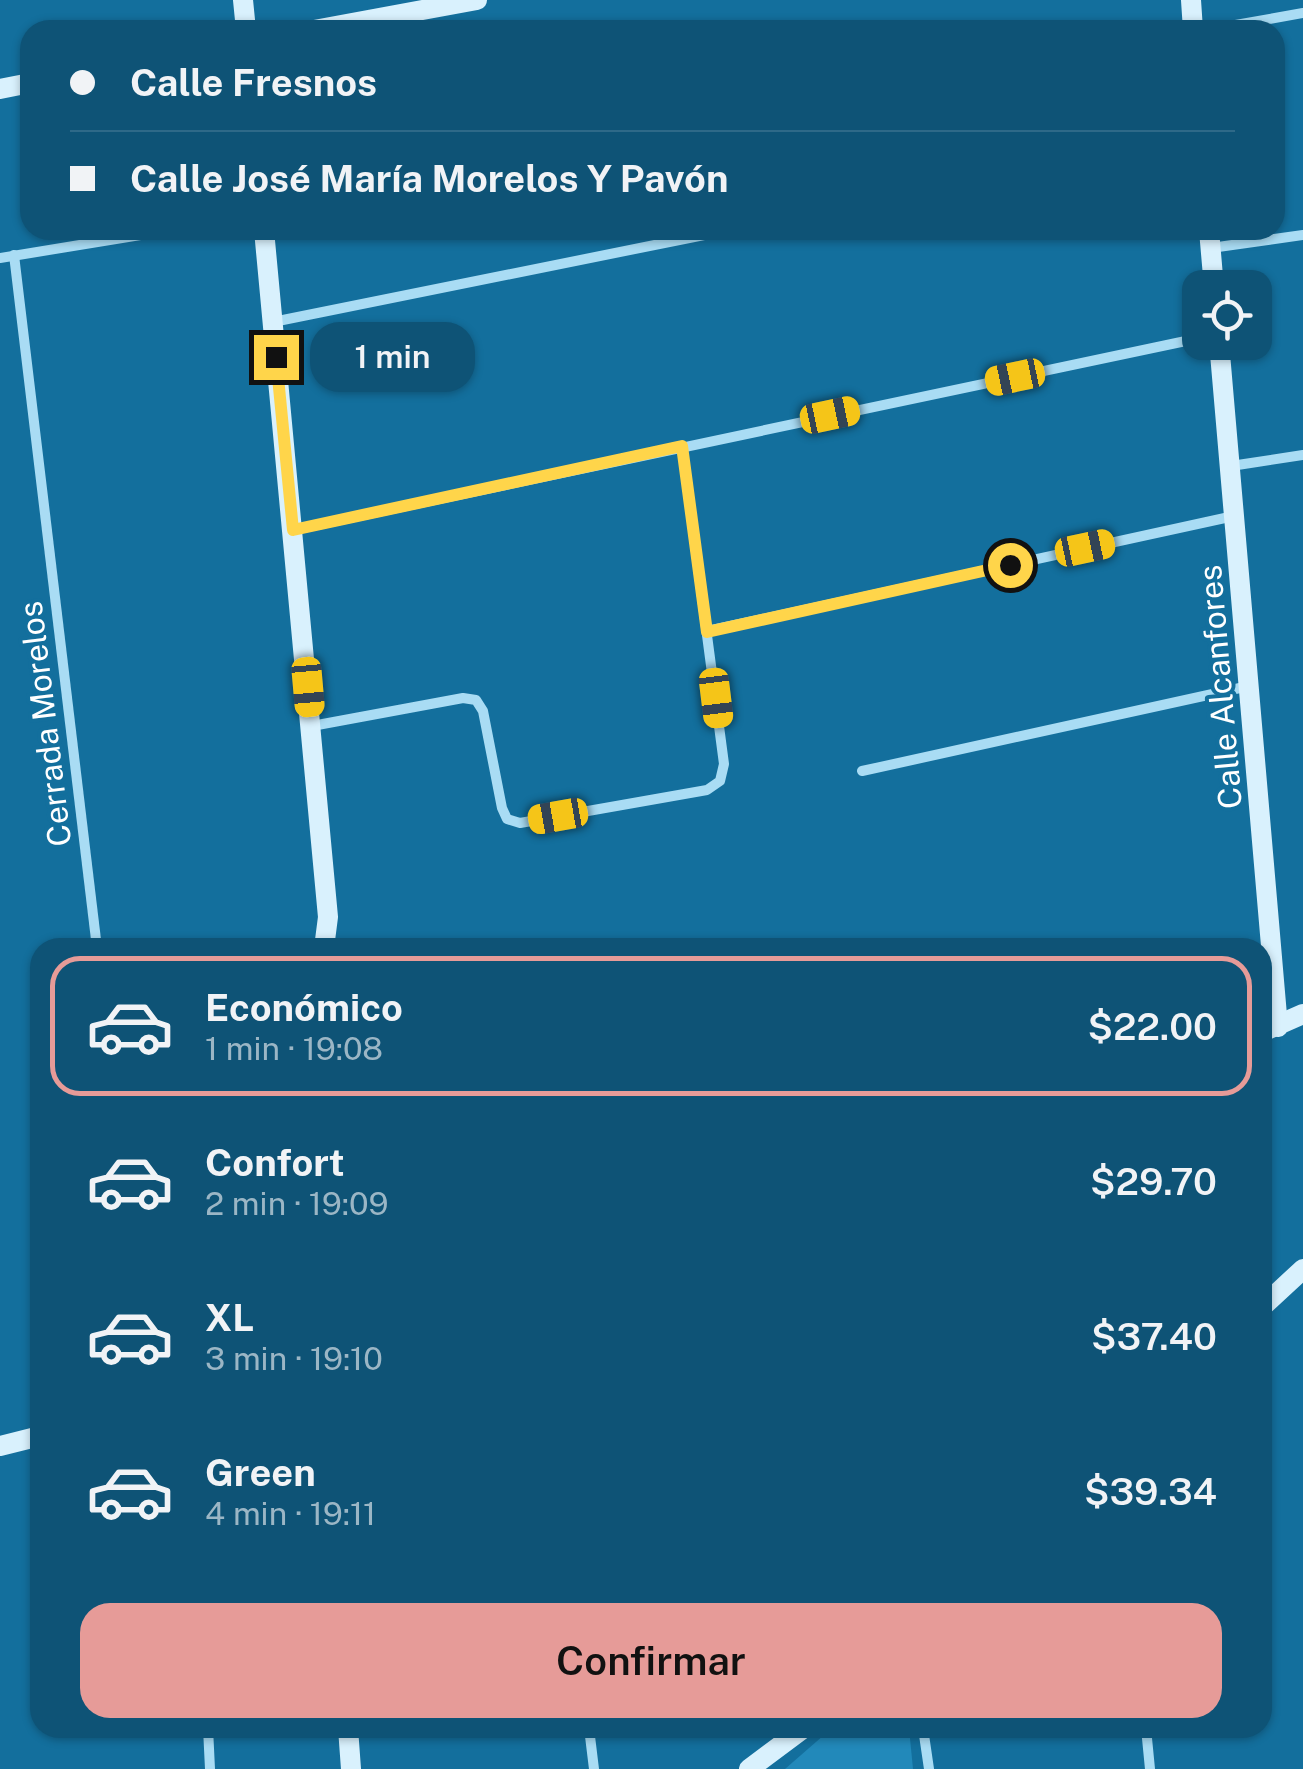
<!DOCTYPE html>
<html lang="es">
<meta charset="utf-8">
<style>
:root{--surface:#0e5376;--page:#17597b;--text:#f1f3f6;--muted:#9bb6c5;--line:#2e6988;--accent:#e69b98}
body{margin:0;font-family:"Public Sans",sans-serif;background:var(--page);color:var(--text);height:100vh;display:flex;flex-direction:column;font-size:38px;white-space:nowrap}
*{box-sizing:border-box;margin:0}
p{font-size:32px;color:var(--muted)}
.icon{flex:none;width:55px;height:55px;fill:none;stroke:currentColor;stroke-width:2;stroke-linecap:round;stroke-linejoin:round}
.map{position:relative;flex:1;overflow:hidden}
.sheet{position:absolute;left:30px;top:938px;width:1242px;height:800px;display:flex;flex-direction:column;background:var(--surface);border-radius:30px;box-shadow:0 2px 8px #0004}
.sheet>*{flex:none}
.guide{position:absolute;left:20px;top:20px;width:1265px;height:220px;border-radius:30px;box-shadow:0 2px 8px #0004;display:grid;align-content:center;height:220px;padding:0 50px;background:var(--surface)}
.tools{position:absolute;left:1182px;top:270px;display:grid;gap:20px}
.tools a{display:grid;place-items:center;width:90px;height:90px;border-radius:20px;background:var(--surface);box-shadow:0 2px 8px #0004;font-size:50px}
.end{position:absolute;width:45px;height:45px;margin:-22px;border:12px solid #ffd54a;background:#111;box-shadow:0 0 0 5px #111}
.from{border-radius:50%}
.bubble{position:absolute;height:70px;border-radius:30px;background:var(--surface);box-shadow:0 2px 8px #0004;font-size:32px;font-weight:600;line-height:70px;text-align:center}
.car{position:absolute;width:30px;height:60px;margin:-30px -15px;border-radius:12px;box-shadow:0 0 8px 2px #0007;background:linear-gradient(#f5c518 24%,#345 0 40%,#f5c518 0 76%,#345 0 86%,#f5c518 0)}
.guide b{display:flex;align-items:center;gap:35px;height:95px;font-size:38px}
.guide b+b{border-top:2px solid var(--line)}
.guide i{width:25px;height:25px;background:var(--text)}
ul{padding:18px 0 0;list-style:none}
li{display:flex;align-items:center;gap:30px;height:140px;margin:0 20px 15px;padding:0 30px;border:5px solid transparent;border-radius:30px}
li div{flex:1}
li b{display:block;font-size:38px}
li em{font-style:normal;font-weight:600}
li.selected{border-color:var(--accent)}
li>.icon{width:90px;height:90px;stroke-width:1.5}
.primary-button{display:flex;gap:20px;margin-top:auto;padding:20px 50px}
.primary-button a{flex:1;height:115px;border-radius:30px;background:var(--accent);color:#111;font-size:40px;font-weight:600;line-height:115px;text-align:center}
.map>svg:first-child{display:block}
.park{fill:#2289ba}
.lines{fill:none;stroke-linecap:round;stroke-linejoin:round}
.street{stroke:#a9dcf4;stroke-width:10}
.secondary{stroke:#d9f1fd;stroke-width:20}
.route{stroke:#ffd54a;stroke-width:12}
.labels{text-anchor:middle;dominant-baseline:central;stroke-width:8;stroke-linejoin:round;paint-order:stroke}
.street-label{font-size:32px;fill:#fff;stroke:#136f9d}
</style>
<div class="map">
<svg width="1303" height="1769" viewBox="0 0 1303 1769">
<rect width="100%" height="100%" fill="#136f9d"/>
<!-- park -->
<polygon class="park" points="832,1728 909,1728 913,1769 785,1769"/>
<g class="lines">
<!-- street -->
<g class="street">
<polyline points="1207,30 1303,13"/>
<polyline points="1211,248 1303,235"/>
<polyline points="14,255 97,948"/>
<polyline points="0,258 171,230"/>
<polyline points="273,322 729,230"/>
<polyline points="1231,466 1303,455"/>
<polyline points="293,530 1200,338"/>
<polyline points="707,631 1234,516"/>
<polyline points="312,726 463,698 476,700 483,711 502,808 507,819 520,823 707,790 720,781 724,764 682,446"/>
<polyline points="862,771 1249,686"/>
<polyline points="208,1728 210,1769"/>
<polyline points="589,1728 594,1769"/>
<polyline points="923,1728 929,1769"/>
<polyline points="1146,1728 1150,1769"/>
</g>
<!-- secondary -->
<g class="secondary">
<polyline points="243,0 246,30"/>
<polyline points="1191,0 1193,30"/>
<polyline points="314,30 477,0"/>
<polyline points="0,89 30,83"/>
<polyline points="264,230 328,917 324,948"/>
<polyline points="1209,230 1214,288"/>
<polyline points="1219,342 1278,1027"/>
<polyline points="1262,1032 1303,1014"/>
<polyline points="1262,1307 1303,1269"/>
<polyline points="0,1446 40,1436"/>
<polyline points="348,1728 351,1769"/>
<polyline points="749,1769 804,1728"/>
</g>
</g>
<g class="lines">
<!-- route -->
<polyline class="route" points="276,357 293,530 682,446 707,632 1010,565"/>
</g>
<g class="labels">
<!-- street labels -->
<g class="street-label">
<text transform="translate(1220 687) rotate(-95)">Calle Alcanfores</text>
<text transform="translate(45 724) rotate(-97)">Cerrada Morelos</text>
</g>
</g>
</svg>
<div class="tools">
<a><svg class="icon" aria-label="locate" viewBox="0 0 24 24"><circle cx="12" cy="12" r="6"/><path d="M12 2v4M12 18v4M2 12h4M18 12h4"/></svg></a>
</div>
<i class="end from" style="left:1010px;top:565px"></i>
<i class="end" style="left:276px;top:357px"></i>
<div class="bubble" style="left:310px;top:322px;width:165px">1 min</div>
<i class="car" style="left:1015px;top:377px;rotate:258deg"></i>
<i class="car" style="left:830px;top:415px;rotate:78deg"></i>
<i class="car" style="left:1085px;top:548px;rotate:78deg"></i>
<i class="car" style="left:308px;top:687px;rotate:175deg"></i>
<i class="car" style="left:716px;top:698px;rotate:173deg"></i>
<i class="car" style="left:558px;top:816px;rotate:260deg"></i>
<div class="guide">
<b><i class="from"></i>Calle Fresnos</b>
<b><i></i>Calle José María Morelos Y Pavón</b>
</div>
<section class="sheet">
<ul>
<li class="selected"><svg class="icon" aria-label="car" viewBox="0 0 24 24"><path d="M5 17H2v-5l4-1 3-4h7l3 4 3 1v5h-3M9 17h6M6 11h13"/><circle cx="7" cy="17" r="2"/><circle cx="17" cy="17" r="2"/></svg><div><b>Económico</b><p>1 min · 19:08</p></div><em>$22.00</em></li>
<li><svg class="icon" aria-label="car" viewBox="0 0 24 24"><path d="M5 17H2v-5l4-1 3-4h7l3 4 3 1v5h-3M9 17h6M6 11h13"/><circle cx="7" cy="17" r="2"/><circle cx="17" cy="17" r="2"/></svg><div><b>Confort</b><p>2 min · 19:09</p></div><em>$29.70</em></li>
<li><svg class="icon" aria-label="car" viewBox="0 0 24 24"><path d="M5 17H2v-5l4-1 3-4h7l3 4 3 1v5h-3M9 17h6M6 11h13"/><circle cx="7" cy="17" r="2"/><circle cx="17" cy="17" r="2"/></svg><div><b>XL</b><p>3 min · 19:10</p></div><em>$37.40</em></li>
<li><svg class="icon" aria-label="car" viewBox="0 0 24 24"><path d="M5 17H2v-5l4-1 3-4h7l3 4 3 1v5h-3M9 17h6M6 11h13"/><circle cx="7" cy="17" r="2"/><circle cx="17" cy="17" r="2"/></svg><div><b>Green</b><p>4 min · 19:11</p></div><em>$39.34</em></li>
</ul>
<div class="primary-button"><a>Confirmar</a></div>
</section>
</div>
